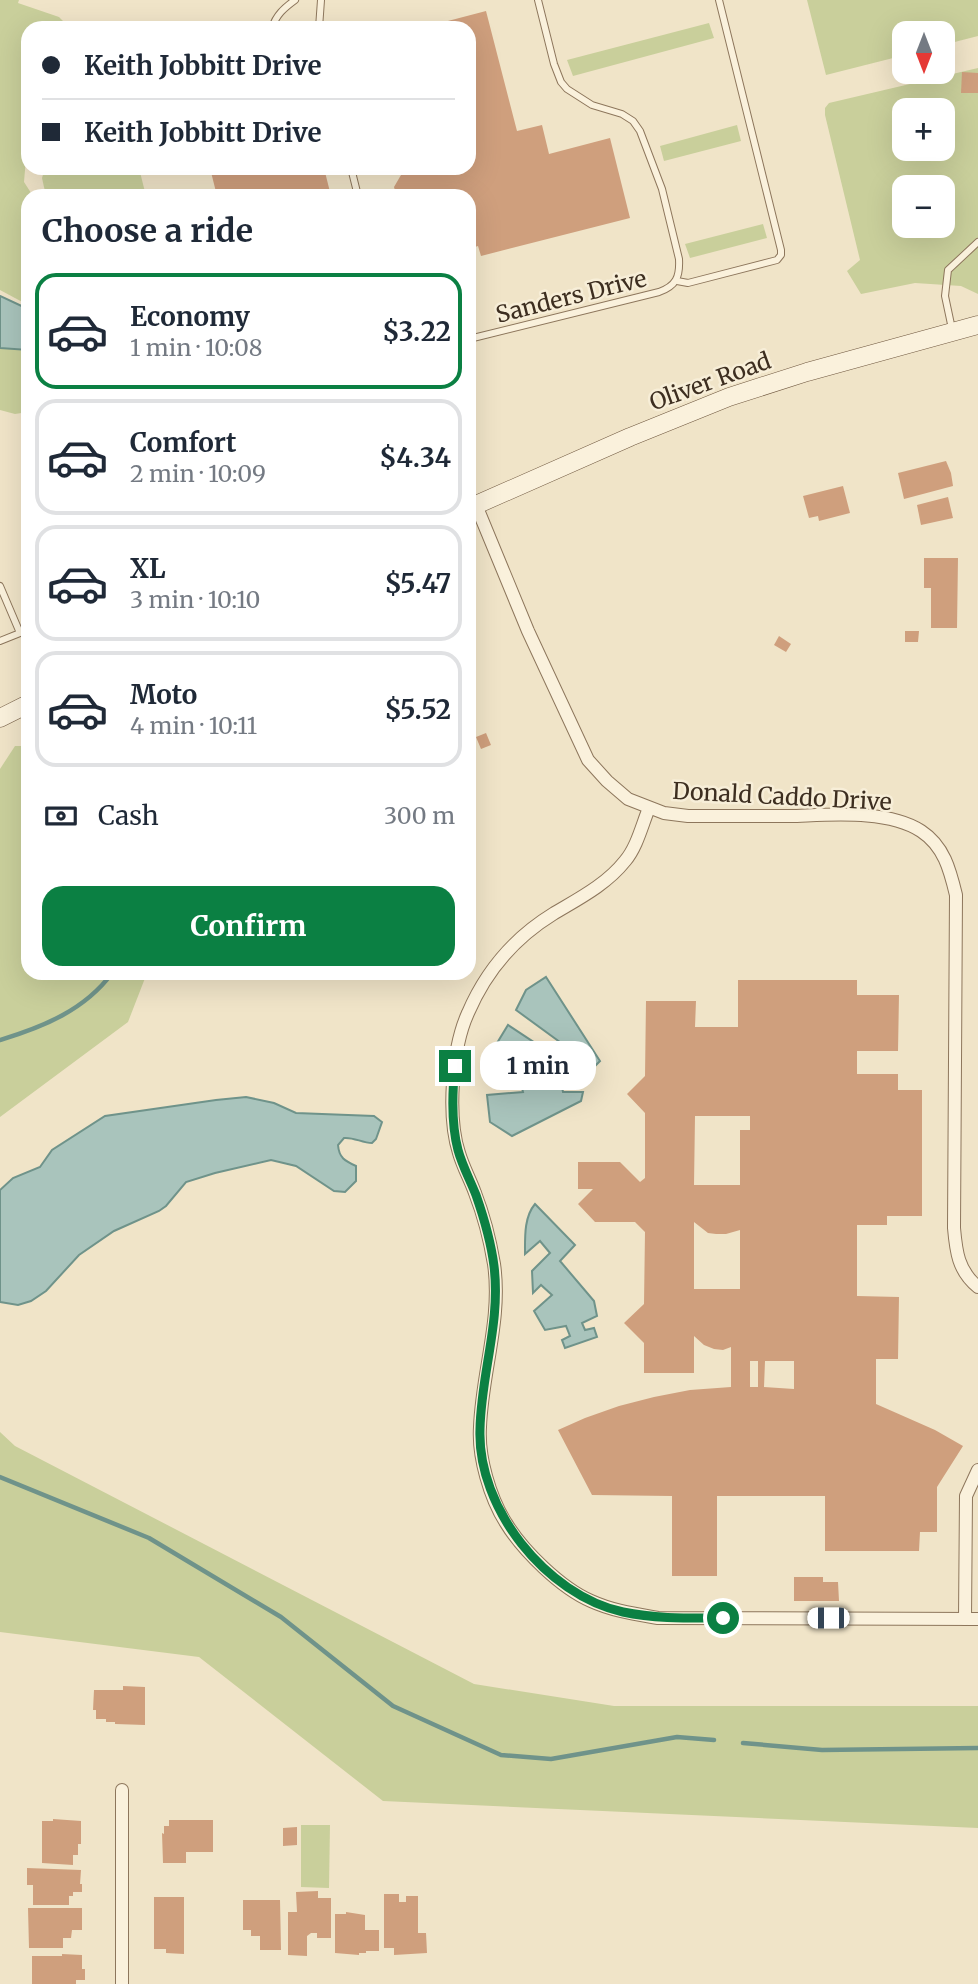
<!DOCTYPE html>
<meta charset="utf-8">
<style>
:root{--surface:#fff;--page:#f2f2f3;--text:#1f2937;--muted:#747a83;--line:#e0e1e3;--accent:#0b8043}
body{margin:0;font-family:Merriweather,serif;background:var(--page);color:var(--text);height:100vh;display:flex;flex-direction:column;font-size:26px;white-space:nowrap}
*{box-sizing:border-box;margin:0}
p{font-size:23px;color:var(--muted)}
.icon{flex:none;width:38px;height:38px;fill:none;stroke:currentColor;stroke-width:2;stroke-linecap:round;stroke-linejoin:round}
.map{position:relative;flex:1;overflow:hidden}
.details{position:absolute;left:21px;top:189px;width:455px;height:791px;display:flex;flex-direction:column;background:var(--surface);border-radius:21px;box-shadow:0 7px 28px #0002}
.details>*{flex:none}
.banner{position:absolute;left:21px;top:21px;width:455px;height:154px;border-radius:21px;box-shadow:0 7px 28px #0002;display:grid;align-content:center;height:154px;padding:0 21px;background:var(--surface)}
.needle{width:46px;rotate:180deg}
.tools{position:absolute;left:892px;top:21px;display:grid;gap:14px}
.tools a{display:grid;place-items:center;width:63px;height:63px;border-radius:14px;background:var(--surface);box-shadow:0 7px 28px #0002;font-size:35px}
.end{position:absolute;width:32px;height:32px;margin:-16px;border:9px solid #0b8043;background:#fff;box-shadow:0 0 0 4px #fff}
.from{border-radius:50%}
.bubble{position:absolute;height:49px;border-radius:21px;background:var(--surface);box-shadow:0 7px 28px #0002;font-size:23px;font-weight:700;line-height:49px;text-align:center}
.car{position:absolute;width:21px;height:42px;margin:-21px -10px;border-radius:9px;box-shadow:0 0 5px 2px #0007;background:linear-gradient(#fff 24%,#345 0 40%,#fff 0 76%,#345 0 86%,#fff 0)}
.banner b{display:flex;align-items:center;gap:24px;height:66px;font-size:26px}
.banner b+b{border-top:2px solid var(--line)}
.banner i{width:18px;height:18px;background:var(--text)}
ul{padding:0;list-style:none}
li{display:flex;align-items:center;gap:21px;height:116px;margin:0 14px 10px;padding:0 7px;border:4px solid var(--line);border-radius:21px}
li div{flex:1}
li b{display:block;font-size:26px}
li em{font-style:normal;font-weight:700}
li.active{border-color:var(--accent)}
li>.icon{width:63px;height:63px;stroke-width:1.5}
h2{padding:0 21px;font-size:32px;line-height:84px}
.pay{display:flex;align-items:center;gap:18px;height:77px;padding:0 21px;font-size:26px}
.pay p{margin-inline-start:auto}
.primary-button{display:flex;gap:14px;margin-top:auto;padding:14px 21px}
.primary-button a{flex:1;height:80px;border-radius:21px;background:var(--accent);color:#fff;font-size:28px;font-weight:700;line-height:80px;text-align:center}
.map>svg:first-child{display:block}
.green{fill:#c9cf9b;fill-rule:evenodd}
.water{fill:#a9c4bc;stroke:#6f938a;stroke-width:2}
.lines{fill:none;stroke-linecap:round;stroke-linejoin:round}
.stream{stroke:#6f938a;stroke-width:4.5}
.building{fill:#cf9f7d;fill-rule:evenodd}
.lane-casing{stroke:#8d765c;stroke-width:8}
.street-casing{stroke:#8d765c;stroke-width:14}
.secondary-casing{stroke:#6f573f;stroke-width:19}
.lane{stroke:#faf1dc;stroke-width:6}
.street{stroke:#faf1dc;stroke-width:12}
.secondary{stroke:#faf1dc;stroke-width:18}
.route{stroke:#0b8043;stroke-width:9}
.labels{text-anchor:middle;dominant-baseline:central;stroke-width:5;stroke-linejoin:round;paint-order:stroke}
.street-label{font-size:23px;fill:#3d2e20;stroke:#f7eed8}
</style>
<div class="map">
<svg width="978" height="1984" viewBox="0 0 978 1984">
<rect width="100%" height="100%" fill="#f0e4c8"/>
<!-- green -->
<g class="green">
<polygon points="0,0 19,0 18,3 59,17 70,28 28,28 28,156 26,158 24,182 33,196 28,196 28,305 0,290"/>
<polygon points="807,0 978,0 978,36 943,45 943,33 905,33 905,55 826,75"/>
<polygon points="709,23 714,38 573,76 567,60"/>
<path d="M978 68V294L961 286 915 283 861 294 847 271 860 260 825 115V108L829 103ZM905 110H943V149H905ZM905 187H943V226H905Z"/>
<polygon points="737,125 741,141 664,161 660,146"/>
<polygon points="45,168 139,168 146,196 46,196 42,178"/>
<polygon points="763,224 767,238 690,258 685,244"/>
<polygon points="28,317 28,412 15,414 0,410 0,329"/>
<polygon points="15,746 28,746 28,973 147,973 128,1022 0,1117 0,769"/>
<polygon points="0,1432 15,1446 474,1684 614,1706 978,1706 978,1828 383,1801 199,1657 0,1632"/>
<polygon points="301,1825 330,1825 329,1888 301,1887"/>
</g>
<!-- water -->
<g class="water">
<polygon points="0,296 28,309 28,350 0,348"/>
<polygon points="546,977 600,1061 580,1081 561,1082 563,1092 583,1092 581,1101 512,1136 490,1122 487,1095 523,1092 521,1084 496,1084 494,1048 508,1025 561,1060 568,1048 516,1010 526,990"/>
<path d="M246 1097 274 1103 296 1113 374 1116 382 1122 376 1139 372 1143C362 1143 354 1137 344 1138L338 1145C339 1158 345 1161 356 1166V1181L345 1192 334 1191 296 1166 271 1160 215 1173 186 1182 166 1206 159 1211 114 1231 79 1255 46 1291 31 1301 18 1305 0 1302V1190L13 1178 40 1167 52 1150 105 1116 216 1100Z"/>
<path d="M535 1204 575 1245 560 1261 594 1301 597 1316 582 1323 585 1330 594 1328 597 1337 565 1348 562 1340 570 1336 566 1326 545 1330 534 1311 552 1295 541 1285 533 1293 532 1271 550 1253 540 1241 525 1254C525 1237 524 1217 535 1204Z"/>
</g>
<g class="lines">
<!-- stream -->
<g class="stream">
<path d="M0 1040C43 1027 85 1010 112 973"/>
<polyline points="0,1477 149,1538 281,1617 393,1706 501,1755 551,1759 677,1737 714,1740"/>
<polyline points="743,1743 822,1750 978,1748"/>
</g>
</g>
<!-- building -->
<g class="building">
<polygon points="486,11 517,131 542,125 549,154 610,138 630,218 481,256 478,246 469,249 469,196 399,196 396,194 394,187 401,175 400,168 469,168 469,28 425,27"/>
<polygon points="962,72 978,73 978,93 961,93"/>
<polygon points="210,168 324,168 331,196 217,196"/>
<polygon points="946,461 951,473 953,486 904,499 898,473"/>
<polygon points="843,486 850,513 819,521 818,516 809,518 803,496"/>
<polygon points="948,497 953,518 921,525 917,505"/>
<polygon points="924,558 958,558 957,628 931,628 931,588 924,588"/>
<polygon points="905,631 919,631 918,642 905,642"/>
<polygon points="779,636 791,644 786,652 774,645"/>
<polygon points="486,733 491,745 481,749 476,737"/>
<path d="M738 980H857V995H899L898 1051H857V1074H898V1090H922V1216H887V1225H857V1296L899 1297 898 1359H876V1404L935 1430 963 1446 937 1487V1532H920L919 1551H825V1496H717V1576H672V1496L592 1495 558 1430 585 1418 619 1406 654 1397 690 1390 731 1387V1347L723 1350 714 1349 704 1345 694 1336V1373H644V1343L624 1323 644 1304 645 1232 635 1222H595L578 1204 593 1189H578V1162H620L640 1182 645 1178V1113L627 1094 645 1076 646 1001H696L695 1027H738ZM695 1116H750V1130H740V1185H694ZM694 1222 708 1233 716 1234H726L740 1230V1289H694ZM750 1361H758V1387H750ZM765 1361H794V1389L764 1387Z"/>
<polygon points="794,1577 823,1577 823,1582 838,1582 839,1601 794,1601"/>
<polygon points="123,1686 145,1687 145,1725 115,1724 115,1722 106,1722 106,1719 96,1719 96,1710 93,1710 94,1690 123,1690"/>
<polygon points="53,1819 81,1821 81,1844 78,1844 78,1855 73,1855 73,1865 42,1863 42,1821 53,1821"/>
<polygon points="169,1820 213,1820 213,1852 186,1852 186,1863 163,1863 162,1833 164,1834 164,1826 169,1826"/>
<polygon points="297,1827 297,1845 283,1846 283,1828"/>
<polygon points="27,1868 81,1870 80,1884 82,1884 82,1892 73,1892 73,1896 69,1896 69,1905 33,1905 33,1885 27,1885"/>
<polygon points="318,1891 318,1898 331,1898 331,1938 317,1938 317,1933 311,1933 307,1936 307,1956 288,1955 288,1912 297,1912 296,1892"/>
<polygon points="384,1894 399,1894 399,1902 406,1902 406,1896 418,1896 418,1933 426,1933 427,1953 394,1955 394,1948 384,1948"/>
<polygon points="154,1897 184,1897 184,1954 166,1953 166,1949 154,1949"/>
<polygon points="243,1900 280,1900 281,1950 260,1950 260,1936 251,1936 251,1930 243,1930"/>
<polygon points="28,1908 82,1908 82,1930 72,1930 71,1938 63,1938 63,1948 29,1948"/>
<polygon points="346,1912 365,1915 365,1930 379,1930 379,1951 366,1951 366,1953 359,1953 359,1955 335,1953 335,1914 346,1914"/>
<polygon points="62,1954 82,1955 82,1969 85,1969 85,1980 76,1980 76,1984 32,1984 32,1956 62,1956"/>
</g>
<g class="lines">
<defs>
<g id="lane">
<path d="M272 28C276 15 284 8 295 0"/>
<polyline points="319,28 321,0"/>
<polyline points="351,168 358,196"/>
<polyline points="677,281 688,283 777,260 781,255 781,250 719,0"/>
<polyline points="952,329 945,296 948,270 978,242"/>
<path d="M469 339 659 292C676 286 680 277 679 259L662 189 640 131 633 121 622 114 592 105 567 89 561 82 554 64 538 0"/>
<polyline points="0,586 20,633 0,641"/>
</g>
<g id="street">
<path d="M476 505 528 631 588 760 607 781 628 799 664 813 688 816C722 816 756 816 790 816 829 815 887 809 921 831 944 846 950 870 956 895L954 1228C956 1251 958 1271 978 1287"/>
<path d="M649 808C642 825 637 847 625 861 606 885 578 899 553 914 514 938 486 971 468 1013 452 1048 447 1116 459 1153 463 1167 470 1179 475 1193 484 1216 490 1240 494 1264 502 1319 482 1372 480 1427 478 1457 490 1498 506 1523 523 1551 561 1588 591 1601 613 1611 635 1614 658 1618L978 1619"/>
<polyline points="965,1619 966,1496 978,1470"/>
<polyline points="122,1790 122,1984"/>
</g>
<g id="secondary">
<polyline points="469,508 630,437 729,397 807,372 978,325"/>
<polyline points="0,718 28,704"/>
</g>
</defs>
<!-- lane casing -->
<use href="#lane" class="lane-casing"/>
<!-- street casing -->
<use href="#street" class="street-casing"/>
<!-- secondary casing -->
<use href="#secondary" class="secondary-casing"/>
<!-- lane -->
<use href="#lane" class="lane"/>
<!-- street -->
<use href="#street" class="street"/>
<!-- secondary -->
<use href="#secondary" class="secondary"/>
</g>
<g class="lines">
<!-- route -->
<path class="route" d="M455 1066C452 1094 451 1123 458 1150 462 1165 470 1180 476 1195 484 1218 491 1242 494 1266 501 1322 481 1374 480 1429 477 1508 546 1595 623 1612 656 1619 690 1618 723 1618"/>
</g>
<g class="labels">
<!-- street labels -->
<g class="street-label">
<text transform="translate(571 296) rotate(-14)">Sanders Drive</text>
<text transform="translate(710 381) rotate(-20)">Oliver Road</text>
<text transform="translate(782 796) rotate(3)">Donald Caddo Drive</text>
</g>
</g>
</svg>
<div class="tools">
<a><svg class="needle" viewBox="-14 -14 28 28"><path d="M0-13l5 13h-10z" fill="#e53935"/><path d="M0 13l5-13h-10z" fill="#747a83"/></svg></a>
<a>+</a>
<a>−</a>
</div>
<i class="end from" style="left:723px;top:1618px"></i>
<i class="end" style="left:455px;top:1066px"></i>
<div class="bubble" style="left:480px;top:1041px;width:116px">1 min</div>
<i class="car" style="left:828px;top:1618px;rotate:270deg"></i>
<div class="banner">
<b><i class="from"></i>Keith Jobbitt Drive</b>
<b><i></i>Keith Jobbitt Drive</b>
</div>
<section class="details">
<h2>Choose a ride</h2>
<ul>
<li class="active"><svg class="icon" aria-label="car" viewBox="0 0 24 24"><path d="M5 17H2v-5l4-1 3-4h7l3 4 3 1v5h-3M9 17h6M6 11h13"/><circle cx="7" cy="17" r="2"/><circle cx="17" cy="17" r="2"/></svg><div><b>Economy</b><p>1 min · 10:08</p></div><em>$3.22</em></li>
<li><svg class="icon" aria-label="car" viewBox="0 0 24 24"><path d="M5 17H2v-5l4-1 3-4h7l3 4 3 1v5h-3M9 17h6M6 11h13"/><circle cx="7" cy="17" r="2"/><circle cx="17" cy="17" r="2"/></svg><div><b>Comfort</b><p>2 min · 10:09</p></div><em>$4.34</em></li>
<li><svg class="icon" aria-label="car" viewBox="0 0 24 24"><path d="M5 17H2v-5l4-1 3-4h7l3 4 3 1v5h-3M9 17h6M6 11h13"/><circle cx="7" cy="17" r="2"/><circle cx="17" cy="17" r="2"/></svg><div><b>XL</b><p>3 min · 10:10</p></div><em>$5.47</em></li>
<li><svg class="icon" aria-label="car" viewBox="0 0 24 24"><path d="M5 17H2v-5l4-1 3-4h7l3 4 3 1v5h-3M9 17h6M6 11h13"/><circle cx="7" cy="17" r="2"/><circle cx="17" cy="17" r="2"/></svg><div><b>Moto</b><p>4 min · 10:11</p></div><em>$5.52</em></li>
</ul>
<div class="pay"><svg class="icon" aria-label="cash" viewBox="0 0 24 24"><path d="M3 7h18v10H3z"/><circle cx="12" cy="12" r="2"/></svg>Cash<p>300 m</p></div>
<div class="primary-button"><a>Confirm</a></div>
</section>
</div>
